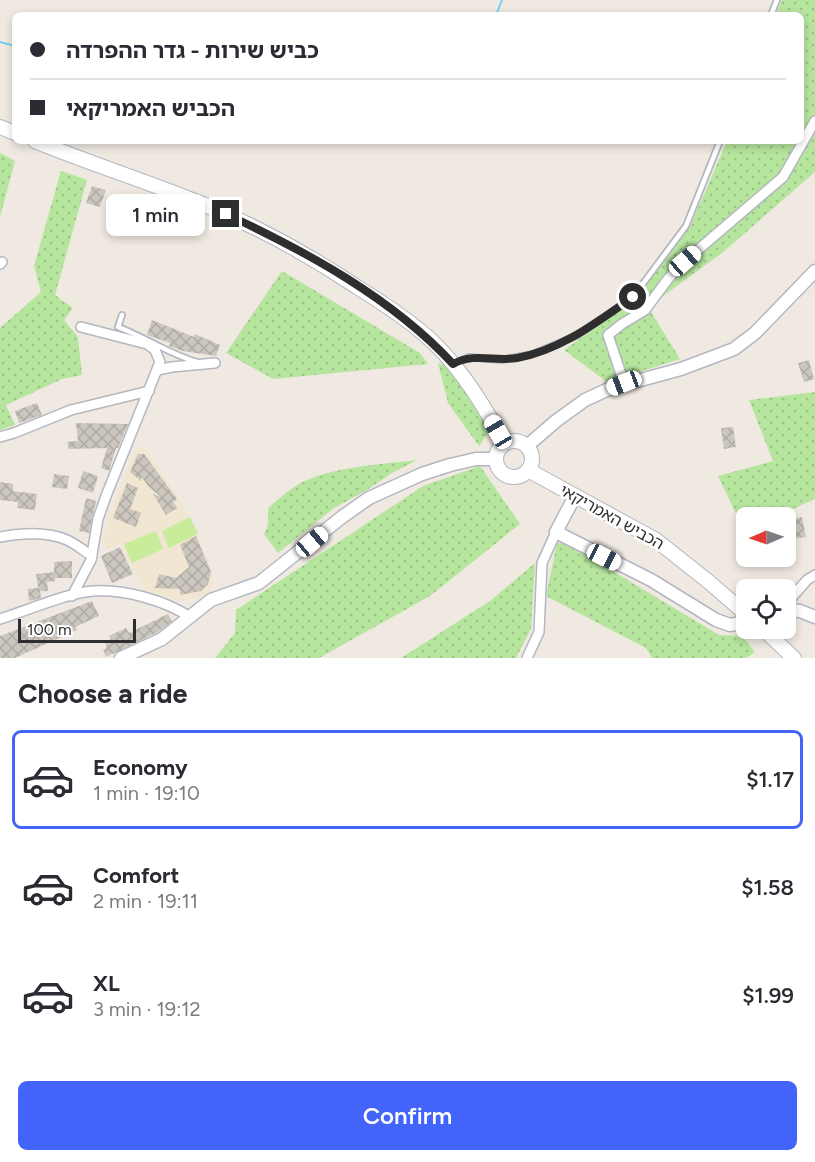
<!DOCTYPE html>
<meta charset="utf-8">
<style>
:root{--surface:#fff;--page:#f2f2f3;--text:#2b2b33;--muted:#7c7c81;--line:#e1e1e2;--accent:#4264fb}
body{margin:0;font-family:Figtree,"Noto Sans Hebrew",sans-serif;background:var(--page);color:var(--text);height:100vh;display:flex;flex-direction:column;font-size:22px;white-space:nowrap}
*{box-sizing:border-box;margin:0}
p{font-size:20px;color:var(--muted)}
.icon{flex:none;width:33px;height:33px;fill:none;stroke:currentColor;stroke-width:2;stroke-linecap:round;stroke-linejoin:round}
.map{position:relative;height:658px;overflow:hidden}
.side{display:flex;flex-direction:column;background:var(--surface);flex:1}
.side>*{flex:none}
.guide{position:absolute;left:12px;top:12px;width:792px;height:132px;border-radius:9px;box-shadow:0 3px 9px #0003;display:grid;align-content:center;height:132px;padding:0 18px;background:var(--surface)}
.needle{width:39px;rotate:268deg}
.controls{position:absolute;left:736px;top:507px;display:grid;gap:12px}
.controls a{display:grid;place-items:center;width:60px;height:60px;border-radius:9px;background:var(--surface);box-shadow:0 3px 9px #0003;font-size:30px}
.scale{position:absolute;left:18px;bottom:15px;width:118px;box-sizing:border-box;padding-left:6px;border:3px solid #2e2e2e;border-top:0;font-size:16px;line-height:21px;white-space:nowrap;color:#2e2e2e;-webkit-text-stroke:4px #fff;paint-order:stroke}
.end{position:absolute;width:27px;height:27px;margin:-14px;border:8px solid #2e2e2e;background:#fff;box-shadow:0 0 0 3px #fff}
.from{border-radius:50%}
.bubble{position:absolute;height:42px;border-radius:9px;background:var(--surface);box-shadow:0 3px 9px #0003;font-size:20px;font-weight:600;line-height:42px;text-align:center}
.car{position:absolute;width:18px;height:36px;margin:-18px -9px;border-radius:8px;box-shadow:0 0 4px 2px #0007;background:linear-gradient(#fff 24%,#345 0 40%,#fff 0 76%,#345 0 86%,#fff 0)}
.guide b{display:flex;align-items:center;gap:21px;height:57px;font-size:22px}
.guide b+b{border-top:2px solid var(--line)}
.guide i{width:15px;height:15px;background:var(--text)}
ul{padding:0;list-style:none}
li{display:flex;align-items:center;gap:18px;height:99px;margin:0 12px 9px;padding:0 6px;border:3px solid transparent;border-radius:9px}
li div{flex:1}
li b{display:block;font-size:22px}
li em{font-style:normal;font-weight:600}
li.on{border-color:var(--accent)}
li>.icon{width:54px;height:54px;stroke-width:1.5}
h2{padding:0 18px;font-size:27px;line-height:72px}
.primary-button{display:flex;gap:12px;margin-top:auto;padding:12px 18px}
.primary-button a{flex:1;height:69px;border-radius:9px;background:var(--accent);color:#fff;font-size:24px;font-weight:600;line-height:69px;text-align:center}
.map>svg:first-child{display:block}
.education{fill:#f0e6d1}
.grass{fill:url(#grass-dots)}
.pitch{fill:#c9ec9a}
.lines{fill:none;stroke-linecap:round;stroke-linejoin:round}
.stream{stroke:#75cff0;stroke-width:2}
.building{fill:url(#building-cross-hatch)}
.service-casing{stroke:#b4b7c1;stroke-width:8}
.minor-casing{stroke:#b4b7c1;stroke-width:12}
.tertiary-casing{stroke:#b4b7c1;stroke-width:15}
.secondary-casing{stroke:#b4b7c1;stroke-width:16}
.service{stroke:#fff;stroke-width:4.5}
.minor{stroke:#fff;stroke-width:9}
.tertiary{stroke:#fff;stroke-width:12}
.secondary{stroke:#fff;stroke-width:14}
.route{stroke:#2e2e2e;stroke-width:8}
.labels{text-anchor:middle;dominant-baseline:central;stroke-width:5;stroke-linejoin:round;paint-order:stroke}
.street-label{font-size:16px;fill:#2e2e2e;stroke:#fff}
</style>
<div class="map">
<svg width="815" height="658" viewBox="0 0 815 658">
<defs>
<pattern id="grass-dots" width="8" height="8" patternUnits="userSpaceOnUse" patternTransform="scale(1.5)"><rect width="8" height="8" fill="#b6e59e"/><path d="M2 2h.1M6 6h.1" fill="none" stroke="#9dc588" stroke-width="1.8" stroke-linecap="round"/></pattern>
<pattern id="building-cross-hatch" width="8" height="8" patternUnits="userSpaceOnUse" patternTransform="scale(1.5)"><rect width="8" height="8" fill="#cbc7bf"/><path d="M0 0l8 8M0 8l8-8" fill="none" stroke="#afaba4"/></pattern>
</defs>
<rect width="100%" height="100%" fill="#efe9e1"/>
<!-- education -->
<polygon class="education" points="137,446 145,448 188,513 213,575 210,595 194,599 176,600 145,592 120,544 109,550 102,544 108,518"/>
<!-- grass -->
<g class="grass">
<polygon points="782,0 815,0 815,172 722,253 648,307 680,359 607,382 564,350 635,300 690,227 727,141 801,141 801,15 776,15"/>
<polygon points="0,153 15,161 0,217"/>
<polygon points="61,171 87,180 55,295 73,308 64,320 78,337 82,375 62,379 6,405 15,425 0,430 0,328 41,292 34,266"/>
<polygon points="282,271 420,353 428,364 273,379 226,353"/>
<polygon points="438,363 471,374 488,433 479,446 448,403"/>
<polygon points="815,392 815,499 775,517 747,518 747,531 745,532 718,476 773,461 749,400"/>
<path d="M417 460 392 473 367 490 334 508 278 553 264 534C271 523 266 518 269 507 278 500 288 490 299 484 333 466 379 465 417 460Z"/>
<polygon points="480,466 520,524 430,596 319,658 215,658 235,633 236,610 423,486"/>
<polygon points="557,543 566,543 719,635 742,636 755,652 746,658 652,658 646,648 546,596"/>
<polygon points="535,563 531,629 516,658 401,658 490,601"/>
</g>
<!-- pitch -->
<g class="pitch">
<polygon points="190,517 198,534 169,548 162,531"/>
<polygon points="156,531 163,549 132,563 124,544"/>
</g>
<g class="lines">
<!-- stream -->
<g class="stream">
<polyline points="496,15 502,0"/>
<polyline points="0,42 15,46"/>
</g>
</g>
<!-- building -->
<g class="building">
<polygon points="92,186 106,190 100,207 86,203"/>
<polygon points="152,320 194,337 195,334 220,345 216,356 183,351 169,346 170,343 147,335"/>
<polygon points="809,360 814,379 804,382 798,363"/>
<polygon points="37,403 42,415 19,423 15,411"/>
<polygon points="76,423 128,424 118,448 116,448 109,471 101,468 107,448 69,449 67,442 78,441"/>
<polygon points="733,427 736,447 724,449 721,428"/>
<polygon points="138,454 144,454 177,499 173,502 177,508 166,515 153,494 161,497 148,486 142,477 141,481 130,472"/>
<polygon points="83,471 98,476 93,493 78,488"/>
<polygon points="54,474 69,476 67,489 52,487"/>
<polygon points="0,482 13,484 13,491 37,494 35,510 17,508 18,502 0,500"/>
<polygon points="127,483 138,488 130,509 141,513 136,527 113,518"/>
<polygon points="86,498 96,501 89,533 79,531"/>
<polygon points="802,517 806,537 786,539 786,520"/>
<polygon points="196,536 211,572 208,584 201,591 180,595 180,589 155,588 159,574 176,578 189,567 180,545"/>
<polygon points="120,547 133,574 112,583 101,556"/>
<polygon points="72,561 72,578 55,578 55,581 47,582 48,591 40,591 41,598 29,601 28,589 38,588 36,574 54,572 54,562"/>
<polygon points="92,601 99,616 75,627 77,630 15,658 0,658 0,636"/>
<polygon points="168,614 172,621 158,632 106,657 103,650 107,648 105,642 111,639 109,636 126,628 129,633"/>
</g>
<g class="lines">
<defs>
<g id="service">
<polyline points="771,15 777,0"/>
<path d="M122 315 118 327C145 337 169 354 197 362"/>
<polyline points="456,363 469,357 501,360 533,354 578,335 633,297 686,226 720,141"/>
</g>
<g id="minor">
<polyline points="0,264 2,262"/>
<polyline points="157,370 172,367 215,363"/>
<polyline points="624,383 608,335 622,324 645,310 668,279 685,261 783,177 815,121"/>
<polyline points="0,437 14,433 71,410 149,391"/>
<path d="M0 537C22 533 47 531 67 540 76 544 84 551 92 556"/>
<polyline points="72,596 91,560 98,519 106,496 160,362 155,350 147,344 81,327"/>
<polyline points="786,604 807,580 815,575"/>
<path d="M0 619C26 611 67 593 93 591 124 589 164 600 190 617"/>
<polyline points="527,658 539,632 542,563 556,532"/>
</g>
<g id="tertiary">
<polyline points="527,446 556,421 585,400 611,388 681,369 734,349 755,333 815,271"/>
<polyline points="575,496 556,532 651,580 716,620 730,625 747,622"/>
<polyline points="786,610 800,611 815,617"/>
<polyline points="121,658 162,639 211,600 259,583 342,517 369,498 422,474 450,465 476,459 496,459"/>
</g>
<g id="secondary">
<polyline points="0,127 15,133"/>
<path d="M35 141C91 164 149 182 205 205 258 227 309 255 357 287 383 303 412 322 434 343 464 372 484 407 505 443"/>
<circle cx="514" cy="459" r="18"/>
<polyline points="528,470 656,540 709,582 747,615"/>
<polyline points="762,628 794,658"/>
</g>
</defs>
<!-- service casing -->
<use href="#service" class="service-casing"/>
<!-- minor casing -->
<use href="#minor" class="minor-casing"/>
<!-- tertiary casing -->
<use href="#tertiary" class="tertiary-casing"/>
<!-- secondary casing -->
<use href="#secondary" class="secondary-casing"/>
<!-- service -->
<use href="#service" class="service"/>
<!-- minor -->
<use href="#minor" class="minor"/>
<!-- tertiary -->
<use href="#tertiary" class="tertiary"/>
<!-- secondary -->
<use href="#secondary" class="secondary"/>
</g>
<g class="lines">
<!-- route -->
<path class="route" d="M226 214C307 252 392 298 453 364 475 352 494 362 517 358 561 350 597 322 633 297"/>
</g>
<g class="labels">
<!-- street labels -->
<g class="street-label">
<text transform="translate(612 517) rotate(29)">הכביש האמריקאי</text>
</g>
</g>
</svg>
<div class="controls">
<a><svg class="needle" viewBox="-14 -14 28 28"><path d="M0-13l5 13h-10z" fill="#e53935"/><path d="M0 13l5-13h-10z" fill="#7c7c81"/></svg></a>
<a><svg class="icon" aria-label="locate" viewBox="0 0 24 24"><circle cx="12" cy="12" r="6"/><path d="M12 2v4M12 18v4M2 12h4M18 12h4"/></svg></a>
</div>
<div class="scale">100 m</div>
<i class="end from" style="left:633px;top:297px"></i>
<i class="end" style="left:226px;top:214px"></i>
<div class="bubble" style="left:106px;top:194px;width:99px">1 min</div>
<i class="car" style="left:685px;top:261px;rotate:49deg"></i>
<i class="car" style="left:624px;top:383px;rotate:249deg"></i>
<i class="car" style="left:498px;top:432px;rotate:330deg"></i>
<i class="car" style="left:312px;top:542px;rotate:50deg"></i>
<i class="car" style="left:604px;top:557px;rotate:117deg"></i>
<div class="guide">
<b><i class="from"></i>כביש שירות - גדר ההפרדה</b>
<b><i></i>הכביש האמריקאי</b>
</div>
</div>
<section class="side">
<h2>Choose a ride</h2>
<ul>
<li class="on"><svg class="icon" aria-label="car" viewBox="0 0 24 24"><path d="M5 17H2v-5l4-1 3-4h7l3 4 3 1v5h-3M9 17h6M6 11h13"/><circle cx="7" cy="17" r="2"/><circle cx="17" cy="17" r="2"/></svg><div><b>Economy</b><p>1 min · 19:10</p></div><em>$1.17</em></li>
<li><svg class="icon" aria-label="car" viewBox="0 0 24 24"><path d="M5 17H2v-5l4-1 3-4h7l3 4 3 1v5h-3M9 17h6M6 11h13"/><circle cx="7" cy="17" r="2"/><circle cx="17" cy="17" r="2"/></svg><div><b>Comfort</b><p>2 min · 19:11</p></div><em>$1.58</em></li>
<li><svg class="icon" aria-label="car" viewBox="0 0 24 24"><path d="M5 17H2v-5l4-1 3-4h7l3 4 3 1v5h-3M9 17h6M6 11h13"/><circle cx="7" cy="17" r="2"/><circle cx="17" cy="17" r="2"/></svg><div><b>XL</b><p>3 min · 19:12</p></div><em>$1.99</em></li>
</ul>
<div class="primary-button"><a>Confirm</a></div>
</section>
